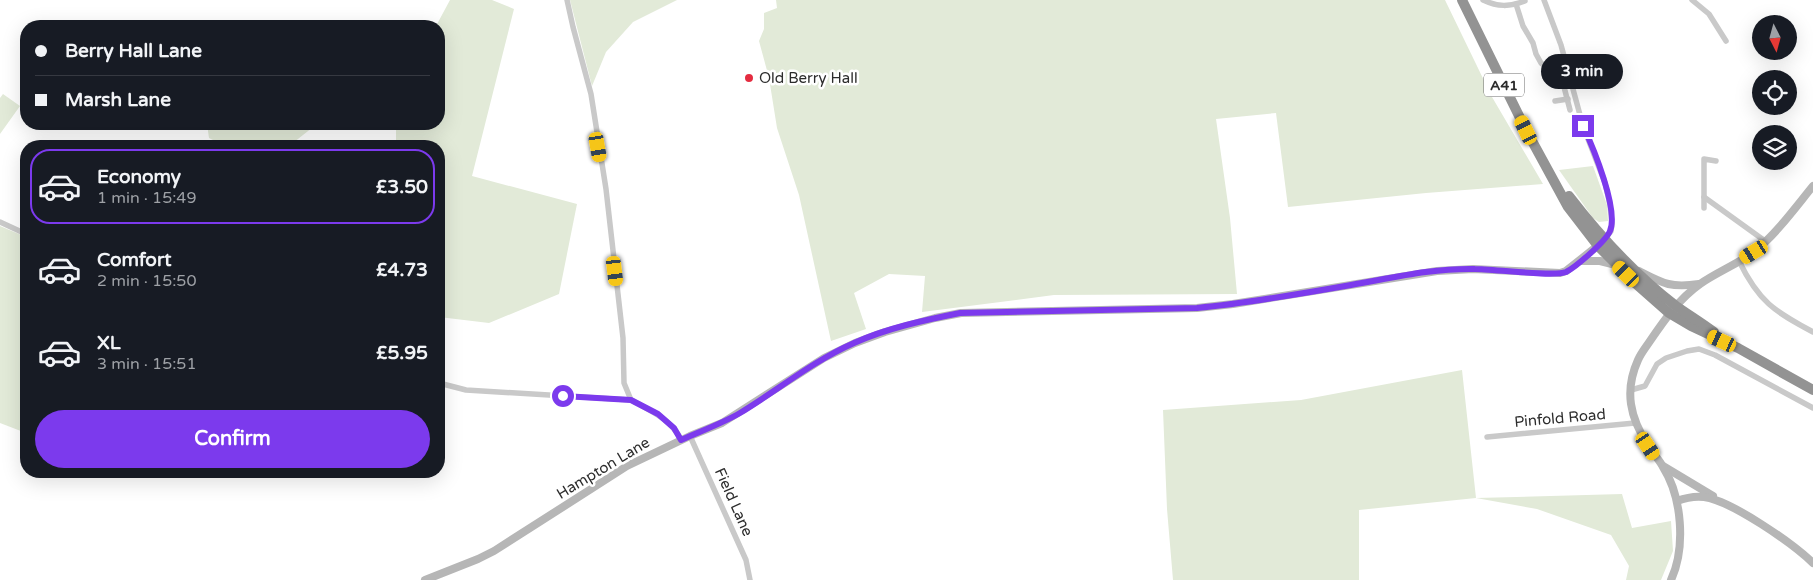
<!DOCTYPE html>
<meta charset="utf-8">
<style>
:root{--surface:#171b24;--page:#20242c;--text:#f1f3f6;--muted:#9ea1a6;--line:#363941;--accent:#7c3aed}
body{margin:0;font-family:"Varela Round",sans-serif;background:var(--page);color:var(--text);height:100vh;display:flex;flex-direction:column;font-size:19px;white-space:nowrap}
*{box-sizing:border-box;margin:0}
p{font-size:16px;color:var(--muted)}
.icon{flex:none;width:28px;height:28px;fill:none;stroke:currentColor;stroke-width:2;stroke-linecap:round;stroke-linejoin:round}
.map{position:relative;flex:1;overflow:hidden}
.sheet{position:absolute;left:20px;top:140px;width:425px;height:338px;display:flex;flex-direction:column;background:var(--surface);border-radius:20px;box-shadow:0 5px 20px #0002}
.sheet>*{flex:none}
.top-card{position:absolute;left:20px;top:20px;width:425px;height:110px;border-radius:20px;box-shadow:0 5px 20px #0002;display:grid;align-content:center;height:110px;padding:0 15px;background:var(--surface)}
.needle{width:32px;rotate:174deg}
.fabs{position:absolute;left:1752px;top:15px;display:grid;gap:10px}
.fabs a{display:grid;place-items:center;width:45px;height:45px;border-radius:50%;background:var(--surface);box-shadow:0 5px 20px #0002;font-size:25px}
.end{position:absolute;width:22px;height:22px;margin:-11px;border:6px solid #7c3aed;background:#fff;box-shadow:0 0 0 2px #fff}
.from{border-radius:50%}
.bubble{position:absolute;height:35px;border-radius:18px;background:var(--surface);box-shadow:0 5px 20px #0002;font-size:16px;font-weight:700;line-height:35px;text-align:center}
.car{position:absolute;width:15px;height:30px;margin:-15px -8px;border-radius:6px;box-shadow:0 0 4px 1px #0007;background:linear-gradient(#f5c518 24%,#345 0 40%,#f5c518 0 76%,#345 0 86%,#f5c518 0)}
.top-card b{display:flex;align-items:center;gap:18px;height:48px;font-size:19px}
.top-card b+b{border-top:1px solid var(--line)}
.top-card i{width:12px;height:12px;background:var(--text)}
ul{padding:9px 0 0;list-style:none}
li{display:flex;align-items:center;gap:15px;height:75px;margin:0 10px 8px;padding:0 5px;border:2px solid transparent;border-radius:20px}
li div{flex:1}
li b{display:block;font-size:19px}
li em{font-style:normal;font-weight:700}
li.active{border-color:var(--accent)}
li>.icon{width:45px;height:45px;stroke-width:1.5}
.action{display:flex;gap:10px;margin-top:auto;padding:10px 15px}
.action a{flex:1;height:58px;border-radius:30px;background:var(--accent);color:#fff;font-size:20px;font-weight:700;line-height:58px;text-align:center}
.map>svg:first-child{display:block}
.green{fill:#e2ead8}
.lines{fill:none;stroke-linecap:round;stroke-linejoin:round}
.street{stroke:#c9c9c9;stroke-width:5.5}
.secondary{stroke:#b6b6b6;stroke-width:8}
.highway{stroke:#939393;stroke-width:10}
.route{stroke:#7c3aed;stroke-width:6}
.poi-dot{fill:#e42c40;stroke:#fff;stroke-width:2}
.labels{text-anchor:middle;dominant-baseline:central;stroke-width:5;stroke-linejoin:round;paint-order:stroke}
.shield{fill:#fff;stroke:#6b6b6b;stroke-width:1}
.shield-label{font-size:14px;font-weight:bold;fill:#2c2c2c}
.poi-label{font-size:15px;fill:#2c2c2c;stroke:#fff;text-anchor:start}
.street-label{font-size:15px;fill:#2c2c2c;stroke:#fff}
</style>
<div class="map">
<svg width="1813" height="580" viewBox="0 0 1813 580">
<rect width="100%" height="100%" fill="#fff"/>
<!-- green -->
<g class="green">
<polygon points="450,0 492,0 514,9 472,176 577,204 559,294 489,323 439,317 439,204 440,198 439,196 439,146 396,146 396,124 439,124 439,26 436,26"/>
<polygon points="570,0 677,0 633,22 606,52 592,86"/>
<polygon points="776,0 1445,0 1492,97 1543,184 1426,193 1288,207 1276,113 1216,119 1230,218 1237,294 1054,295 922,312 925,276 889,274 854,293 866,329 831,341 799,195 777,128 769,78 759,41 764,29 764,13 777,8"/>
<polygon points="3,94 20,106 0,134 0,98"/>
<polygon points="207,124 317,124 289,146 225,146 209,138"/>
<polygon points="1593,166 1607,205 1608,221 1599,222 1593,218 1559,170"/>
<polygon points="0,226 26,237 26,433 0,423"/>
<polygon points="1462,370 1476,498 1622,494 1632,528 1671,521 1673,551 1661,580 1626,580 1629,566 1611,535 1537,509 1476,498 1359,510 1359,580 1173,580 1167,509 1163,410 1301,400"/>
</g>
<g class="lines">
<!-- street -->
<g class="street">
<path d="M567 0 573 27 591 94 606 189 623 338 624 383 631 400C651 411 671 419 681 440"/>
<path d="M1483 0C1498 7 1509 7 1525 1"/>
<polyline points="1544,0 1561,45 1583,126 1605,183 1610,205 1612,224 1611,231 1605,239"/>
<polyline points="1692,0 1709,14 1726,41"/>
<polyline points="1516,4 1523,26 1533,43 1536,54 1541,63 1559,77 1563,83 1570,110"/>
<polyline points="1555,101 1568,99"/>
<polyline points="1704,197 1765,241"/>
<polyline points="1704,208 1704,159 1716,161"/>
<polyline points="0,222 26,234"/>
<path d="M1739 261C1759 302 1774 311 1813 332"/>
<polyline points="439,383 466,390 631,400"/>
<polyline points="1631,390 1645,386 1657,364 1666,358 1687,351 1699,349 1715,355 1813,408"/>
<polyline points="690,436 746,560 750,580"/>
<polyline points="1487,437 1635,423"/>
</g>
<!-- secondary -->
<g class="secondary">
<polyline points="1581,261 1600,261 1616,265"/>
<path d="M1639 271C1664 284 1671 288 1699 284"/>
<polyline points="1663,466 1713,496"/>
<path d="M1677 501C1685 498 1696 496 1704 497 1732 501 1792 543 1813 563"/>
<polyline points="425,580 478,559 494,551 627,466 690,436 722,423 824,358 855,343 885,332 935,318 961,313 1197,308 1233,304 1437,271 1473,269 1560,273 1566,271 1600,244"/>
<path d="M1671 580C1686 547 1682 497 1663 467 1659 459 1652 453 1648 445 1630 418 1624 391 1638 360 1641 353 1646 347 1650 341 1665 319 1679 299 1700 284 1717 272 1738 264 1755 251 1777 233 1795 208 1813 186"/>
</g>
<!-- highway -->
<g class="highway">
<polyline points="1462,0 1526,130 1568,207 1598,246 1635,283 1669,313 1691,326 1738,348 1813,390"/>
<path d="M1569 196C1599 235 1637 276 1676 306 1689 315 1702 323 1714 332"/>
</g>
</g>
<g class="lines">
<!-- route -->
<path class="route" d="M563 396 631 400 658 414 674 428 681 440C701 431 721 424 740 413 778 390 813 361 854 343 887 328 925 320 960 313L1197 308C1248 303 1300 294 1351 285 1392 278 1433 268 1475 269 1492 269 1554 277 1566 272 1576 267 1606 241 1610 231 1619 210 1593 147 1583 126"/>
</g>
<!-- markers -->
<circle class="poi-dot" cx="749" cy="78" r="5"/>
<g class="labels">
<!-- shield labels -->
<rect class="shield" x="1484" y="73.5" width="40" height="23" rx="4"/>
<g class="shield-label">
<text x="1504" y="85">A41</text>
</g>
<!-- poi labels -->
<g class="poi-label">
<text x="759" y="78">Old Berry Hall</text>
</g>
<!-- street labels -->
<g class="street-label">
<text transform="translate(1560 418) rotate(-5)">Pinfold Road</text>
<text transform="translate(603 468) rotate(-31)">Hampton Lane</text>
<text transform="translate(734 502) rotate(66)">Field Lane</text>
</g>
</g>
</svg>
<div class="fabs">
<a><svg class="needle" viewBox="-14 -14 28 28"><path d="M0-13l5 13h-10z" fill="#e53935"/><path d="M0 13l5-13h-10z" fill="#9ea1a6"/></svg></a>
<a><svg class="icon" aria-label="locate" viewBox="0 0 24 24"><circle cx="12" cy="12" r="6"/><path d="M12 2v4M12 18v4M2 12h4M18 12h4"/></svg></a>
<a><svg class="icon" aria-label="layers" viewBox="0 0 24 24"><path d="M12 4l9 5-9 5-9-5zM3 14l9 5 9-5"/></svg></a>
</div>
<i class="end from" style="left:563px;top:396px"></i>
<i class="end" style="left:1583px;top:126px"></i>
<div class="bubble" style="left:1541px;top:54px;width:82px">3 min</div>
<i class="car" style="left:1526px;top:130px;rotate:334deg"></i>
<i class="car" style="left:598px;top:147px;rotate:170deg"></i>
<i class="car" style="left:1754px;top:252px;rotate:239deg"></i>
<i class="car" style="left:615px;top:271px;rotate:173deg"></i>
<i class="car" style="left:1626px;top:274px;rotate:314deg"></i>
<i class="car" style="left:1722px;top:341px;rotate:295deg"></i>
<i class="car" style="left:1648px;top:446px;rotate:146deg"></i>
<div class="top-card">
<b><i class="from"></i>Berry Hall Lane</b>
<b><i></i>Marsh Lane</b>
</div>
<section class="sheet">
<ul>
<li class="active"><svg class="icon" aria-label="car" viewBox="0 0 24 24"><path d="M5 17H2v-5l4-1 3-4h7l3 4 3 1v5h-3M9 17h6M6 11h13"/><circle cx="7" cy="17" r="2"/><circle cx="17" cy="17" r="2"/></svg><div><b>Economy</b><p>1 min · 15:49</p></div><em>£3.50</em></li>
<li><svg class="icon" aria-label="car" viewBox="0 0 24 24"><path d="M5 17H2v-5l4-1 3-4h7l3 4 3 1v5h-3M9 17h6M6 11h13"/><circle cx="7" cy="17" r="2"/><circle cx="17" cy="17" r="2"/></svg><div><b>Comfort</b><p>2 min · 15:50</p></div><em>£4.73</em></li>
<li><svg class="icon" aria-label="car" viewBox="0 0 24 24"><path d="M5 17H2v-5l4-1 3-4h7l3 4 3 1v5h-3M9 17h6M6 11h13"/><circle cx="7" cy="17" r="2"/><circle cx="17" cy="17" r="2"/></svg><div><b>XL</b><p>3 min · 15:51</p></div><em>£5.95</em></li>
</ul>
<div class="action"><a>Confirm</a></div>
</section>
</div>
